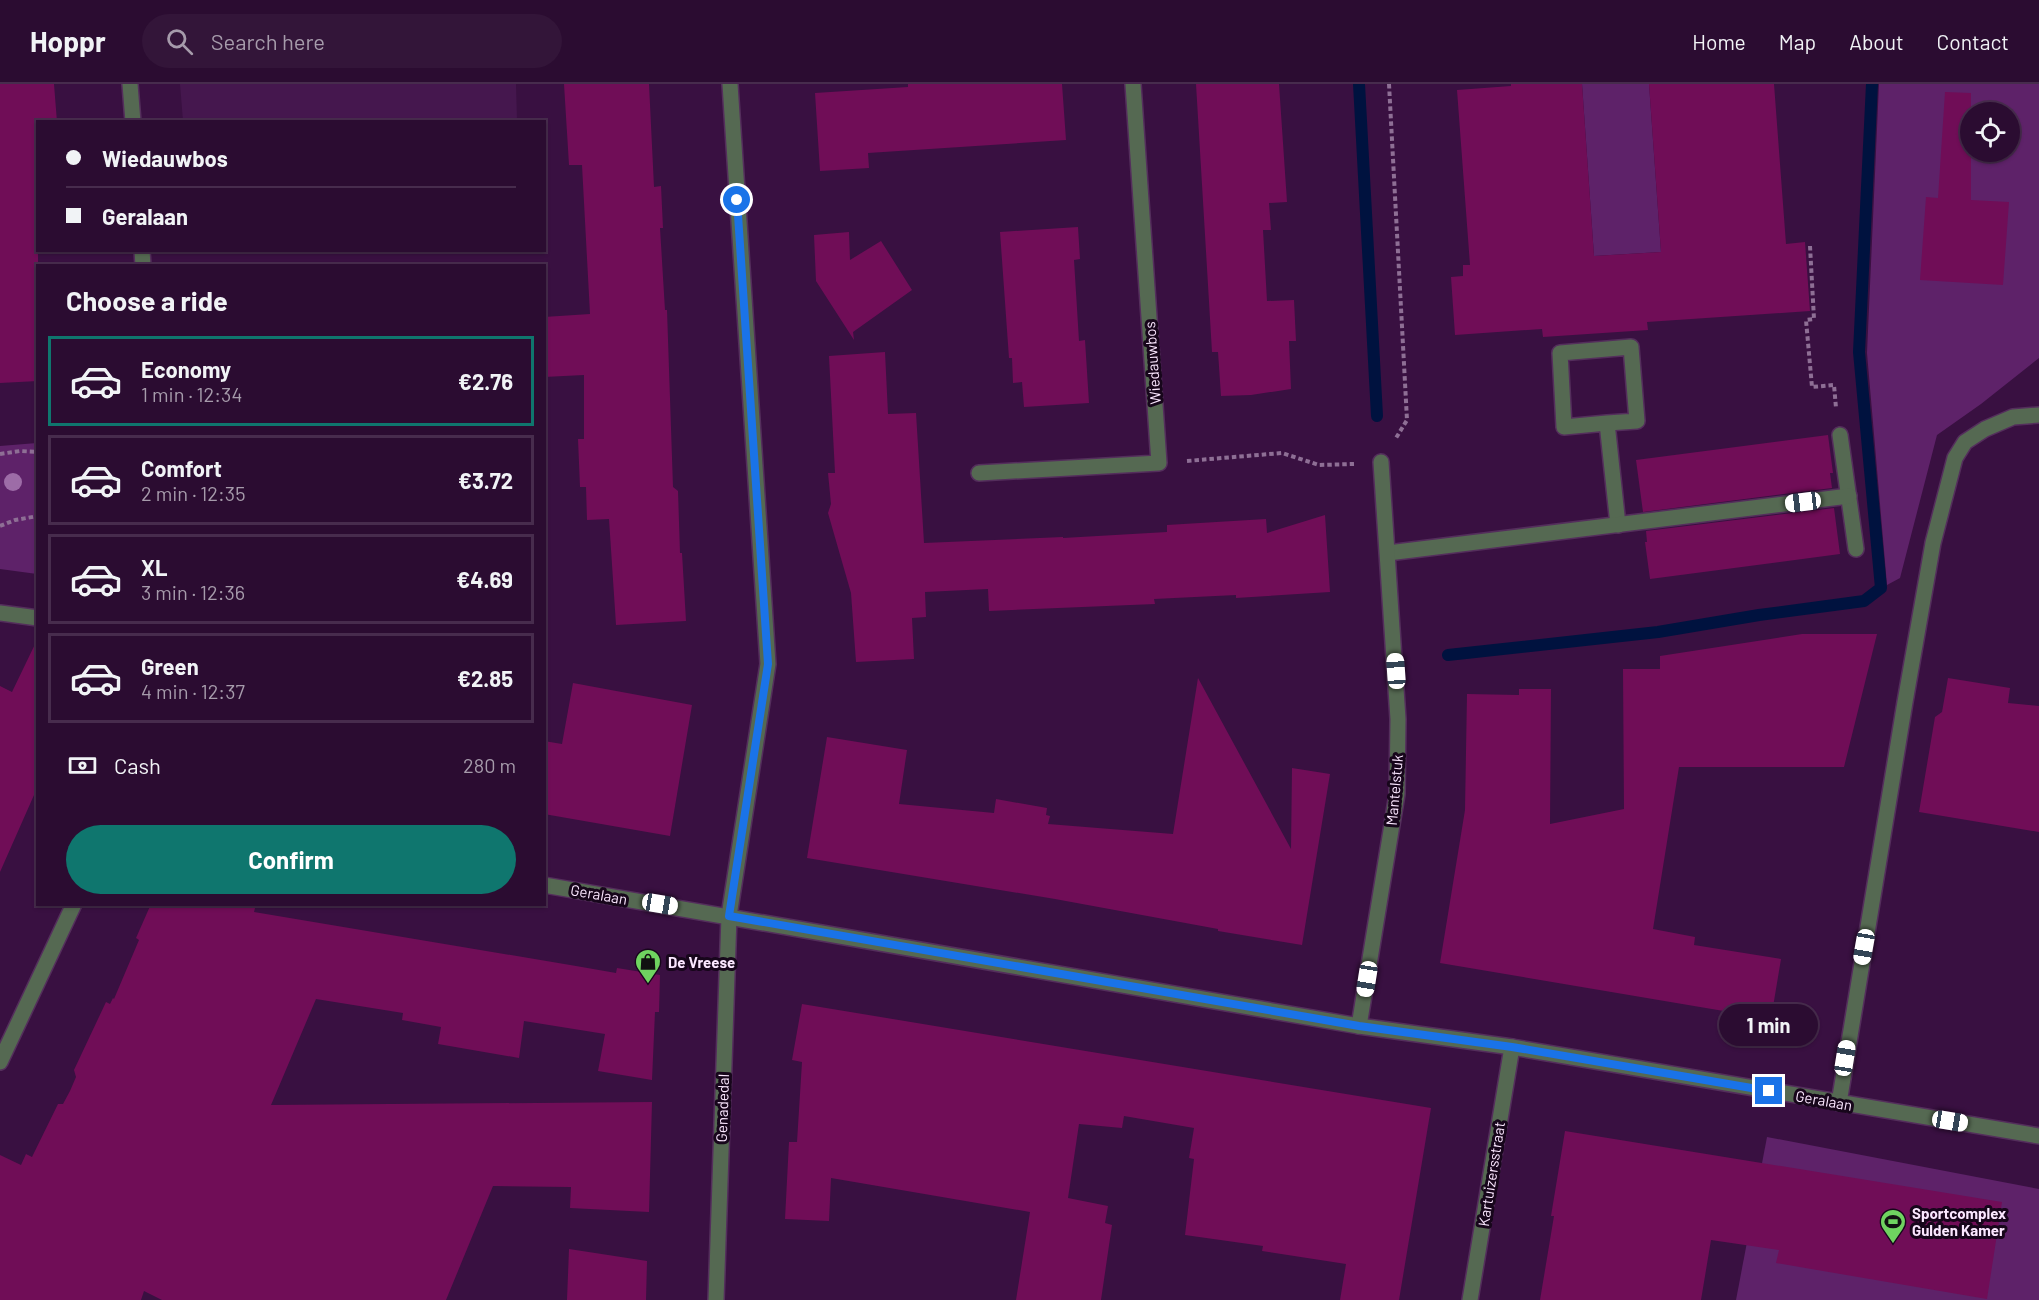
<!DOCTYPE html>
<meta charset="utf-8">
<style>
:root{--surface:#2b0c31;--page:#331539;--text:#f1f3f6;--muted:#a69bab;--line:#472c4d;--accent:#0f766e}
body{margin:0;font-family:Barlow,sans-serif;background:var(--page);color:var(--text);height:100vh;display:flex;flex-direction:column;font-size:22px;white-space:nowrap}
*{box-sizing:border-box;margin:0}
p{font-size:20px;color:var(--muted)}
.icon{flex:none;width:33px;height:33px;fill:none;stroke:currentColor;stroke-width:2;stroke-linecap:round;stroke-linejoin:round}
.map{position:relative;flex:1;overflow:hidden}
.details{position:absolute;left:36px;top:180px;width:510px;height:642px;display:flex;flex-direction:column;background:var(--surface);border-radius:0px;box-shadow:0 2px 4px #0004,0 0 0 2px var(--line)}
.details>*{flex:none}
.banner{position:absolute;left:36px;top:36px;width:510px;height:132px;border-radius:0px;box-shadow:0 2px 4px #0004,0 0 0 2px var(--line);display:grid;align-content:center;height:132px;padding:0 30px;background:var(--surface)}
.buttons{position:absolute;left:1960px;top:18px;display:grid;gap:12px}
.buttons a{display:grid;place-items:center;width:60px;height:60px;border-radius:50%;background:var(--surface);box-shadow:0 2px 4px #0004,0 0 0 2px var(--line);font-size:30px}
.end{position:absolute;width:27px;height:27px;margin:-14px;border:8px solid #1a73e8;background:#fff;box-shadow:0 0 0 3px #fff}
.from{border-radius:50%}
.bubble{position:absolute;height:42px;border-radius:21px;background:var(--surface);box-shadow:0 2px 4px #0004,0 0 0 2px var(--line);font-size:20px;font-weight:700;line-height:42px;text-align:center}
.car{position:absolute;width:18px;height:36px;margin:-18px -9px;border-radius:8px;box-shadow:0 0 4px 2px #0007;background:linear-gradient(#fff 24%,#345 0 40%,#fff 0 76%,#345 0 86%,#fff 0)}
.banner b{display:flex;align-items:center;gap:21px;height:57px;font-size:22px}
.banner b+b{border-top:2px solid var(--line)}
.banner i{width:15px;height:15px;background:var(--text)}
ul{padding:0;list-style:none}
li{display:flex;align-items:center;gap:18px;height:90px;margin:0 12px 9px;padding:0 18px;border:3px solid var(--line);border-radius:0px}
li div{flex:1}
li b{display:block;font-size:22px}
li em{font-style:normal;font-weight:700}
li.on{border-color:var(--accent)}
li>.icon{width:54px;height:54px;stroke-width:1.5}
h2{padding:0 30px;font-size:27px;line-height:72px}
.pay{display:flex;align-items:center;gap:15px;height:66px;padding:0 30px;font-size:22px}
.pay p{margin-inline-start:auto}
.button{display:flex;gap:12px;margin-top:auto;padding:12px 30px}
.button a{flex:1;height:69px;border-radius:36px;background:var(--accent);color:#fff;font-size:24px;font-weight:700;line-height:69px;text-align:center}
header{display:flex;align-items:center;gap:36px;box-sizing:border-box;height:84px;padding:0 30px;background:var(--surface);border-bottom:2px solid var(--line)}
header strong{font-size:28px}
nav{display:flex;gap:33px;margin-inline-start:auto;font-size:21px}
.search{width:420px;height:54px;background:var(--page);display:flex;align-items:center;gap:15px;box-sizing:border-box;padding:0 21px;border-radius:33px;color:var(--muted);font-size:22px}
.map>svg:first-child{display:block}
.built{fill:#45174e}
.green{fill:#5e2269;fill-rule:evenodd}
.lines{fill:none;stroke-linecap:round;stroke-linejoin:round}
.stream{stroke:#00123f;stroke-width:12}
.building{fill:#700d57}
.lane-casing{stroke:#542e5c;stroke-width:18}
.street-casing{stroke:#542e5c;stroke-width:18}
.path{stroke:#8e6f95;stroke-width:4;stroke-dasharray:4.5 3;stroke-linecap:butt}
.lane{stroke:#556952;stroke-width:15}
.street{stroke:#556952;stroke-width:15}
.tree{fill:#9d6ca7}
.route{stroke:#1a73e8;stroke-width:8}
.labels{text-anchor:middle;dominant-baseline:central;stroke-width:6;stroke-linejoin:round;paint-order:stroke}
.street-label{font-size:15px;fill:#fbe7ff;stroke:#17061b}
.poi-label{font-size:15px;font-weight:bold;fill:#fbe7ff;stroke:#17061b;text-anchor:start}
</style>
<header>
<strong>Hoppr</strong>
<div class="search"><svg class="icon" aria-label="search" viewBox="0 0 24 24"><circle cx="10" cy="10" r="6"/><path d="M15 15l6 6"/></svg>Search here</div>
<nav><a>Home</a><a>Map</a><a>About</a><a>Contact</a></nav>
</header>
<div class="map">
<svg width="2039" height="1216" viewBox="0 0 2039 1216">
<rect width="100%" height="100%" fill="#391041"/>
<!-- built -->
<polygon class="built" points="180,0 516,0 517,37 183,37"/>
<!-- green -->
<g class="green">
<polygon points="1582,0 1649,0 1661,168 1594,172"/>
<path d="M1879 0H2039V274L1981 320 1937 351 1900 494 1887 501 1867 269ZM1971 28H2010V68H1971Z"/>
<polygon points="37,359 37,490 0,485 0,362"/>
<polygon points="1767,1053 2039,1105 2039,1216 1736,1216"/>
</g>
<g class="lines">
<!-- stream -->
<g class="stream">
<polyline points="1359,0 1377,332"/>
<polyline points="1448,571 1658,548 1759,531 1864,517 1881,504 1859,268 1872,0"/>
</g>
</g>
<!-- building -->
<g class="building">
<polygon points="0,0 54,0 57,38 38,38 38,297 0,299"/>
<polygon points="564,0 649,0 654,103 661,102 663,144 660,144 665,226 667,226 673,403 678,407 680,469 682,469 686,537 616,541 609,435 587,436 586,403 580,403 578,355 584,355 584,291 544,293 544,233 590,230 582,81 569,81"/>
<polygon points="908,0 1062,0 1066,56 868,69 869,84 820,87 815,9 908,3"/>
<polygon points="1196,0 1279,0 1287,118 1269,119 1271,146 1263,146 1267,217 1294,216 1296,257 1289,257 1291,305 1251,311 1221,312 1218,268 1212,268"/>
<polygon points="1511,0 1582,0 1594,172 1661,168 1649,0 1774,0 1786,160 1805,158 1810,227 1647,238 1648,246 1543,253 1542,245 1455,251 1451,193 1463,192 1463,181 1470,181 1457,6 1511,2"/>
<polygon points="1945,8 1971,9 1971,116 2009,118 2003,201 1920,196 1926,113 1938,114"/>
<polygon points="1078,143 1080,175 1074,176 1079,257 1085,256 1089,319 1024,323 1022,298 1013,299 1012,274 1009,274 1000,148"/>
<polygon points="849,148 850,176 881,157 912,206 853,248 854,256 816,197 814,151"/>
<polygon points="885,268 888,330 916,329 924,459 1063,453 1063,454 1167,448 1167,441 1266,435 1267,449 1325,431 1330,508 1236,514 1236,511 1154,515 1155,520 989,527 988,505 925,508 926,533 912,534 914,575 856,578 851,509 828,429 831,420 828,389 835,389 829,272"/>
<polygon points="1828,351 1833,389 1830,389 1832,404 1643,428 1636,376"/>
<polygon points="1834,424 1840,470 1650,495 1645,458 1647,458 1646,447"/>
<polygon points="1802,550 1877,550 1844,683 1679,683 1653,845 1695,853 1694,861 1781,875 1771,935 1440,879 1465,726 1467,610 1519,611 1519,605 1551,605 1550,740 1624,725 1623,585 1660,585 1660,572"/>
<polygon points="38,554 38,702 0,788 0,602 12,608"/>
<polygon points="1198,594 1291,765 1292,684 1330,690 1302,861 1218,847 1218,845 1055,815 807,774 827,653 907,666 899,720 994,729 996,715 1047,724 1046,731 1050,732 1048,740 1173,750"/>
<polygon points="1948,594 2010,604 2008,619 2039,622 2039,748 1919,728 1935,633 1942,628"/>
<polygon points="573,599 692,621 670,752 544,730 544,657 562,660"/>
<polygon points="151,820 232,820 255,824 254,828 576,882 616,889 617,884 660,891 659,928 655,928 652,996 598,987 605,950 524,937 519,974 438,960 441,943 402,936 403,929 316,915 271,1021 652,1018 649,1128 570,1124 571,1103 493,1102 446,1216 162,1216 144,1207 141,1216 0,1216 0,1071 21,1081 26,1070 32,1073 58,1020 63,1020 70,1007 76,993 74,986 106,918 110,920 113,914 114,915 139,856 136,854"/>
<polygon points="802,920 1431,1024 1399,1216 1340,1216 1346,1180 1262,1167 1263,1162 1185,1151 1194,1075 1189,1074 1194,1044 1124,1032 1122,1044 1079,1040 1068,1114 1108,1122 1105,1139 1112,1141 1101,1216 1016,1216 1030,1128 831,1094 829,1137 785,1135 789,1058 797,1058 802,978 792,976"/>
<polygon points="1565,1047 2002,1118 1987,1215 1776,1179 1779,1166 1711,1156 1701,1216 1540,1216 1554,1132 1551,1132"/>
<polygon points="569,1165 647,1177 646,1216 567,1216"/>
</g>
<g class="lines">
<defs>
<polyline id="lane" points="1839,1019 1905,618 1933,459 1955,374 1965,358 1985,345 2013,333 2039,331"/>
<g id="street">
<polyline points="130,0 133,38"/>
<polyline points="142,166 143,182"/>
<polyline points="1607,339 1564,343 1560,269 1631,263 1637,337 1607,339 1618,441"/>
<polyline points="1840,351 1856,465"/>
<polyline points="979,389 1159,379 1133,0"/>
<polyline points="1388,469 1849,412"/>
<polyline points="0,529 38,534"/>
<polyline points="544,801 1359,942 1512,963 2039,1052"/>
<polyline points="1359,942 1397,710 1398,635 1381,378"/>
<polyline points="0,978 74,820"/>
<polyline points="716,1216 729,832 768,580 730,0"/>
<polyline points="1470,1216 1512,963"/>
</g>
</defs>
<!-- lane casing -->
<use href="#lane" class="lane-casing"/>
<!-- street casing -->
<use href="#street" class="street-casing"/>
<!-- path -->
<g class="path">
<polyline points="1389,0 1407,336 1396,354"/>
<polyline points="1810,162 1814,235 1806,236 1812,303 1834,301 1836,324"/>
<polyline points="0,370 20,367 38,368"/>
<polyline points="1187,377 1282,369 1319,381 1354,380"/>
<polyline points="0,442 15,436 38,432"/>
</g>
<!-- lane -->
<use href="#lane" class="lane"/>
<!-- street -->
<use href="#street" class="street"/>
</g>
<!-- trees -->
<circle class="tree" cx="13" cy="398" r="9"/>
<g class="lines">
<!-- route -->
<polyline class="route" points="737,116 768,580 729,832 1359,942 1512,963 1769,1007"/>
</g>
<!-- icons -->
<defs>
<symbol id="shop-pin" viewBox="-11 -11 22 30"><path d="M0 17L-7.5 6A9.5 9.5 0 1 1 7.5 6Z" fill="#6fd360" stroke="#17061b"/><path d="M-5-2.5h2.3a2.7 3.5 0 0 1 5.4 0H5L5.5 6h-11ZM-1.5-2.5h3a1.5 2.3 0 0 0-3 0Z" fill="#111"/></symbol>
<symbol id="stadium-pin" viewBox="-11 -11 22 30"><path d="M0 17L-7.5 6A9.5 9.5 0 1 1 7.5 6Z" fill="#6fd360" stroke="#17061b"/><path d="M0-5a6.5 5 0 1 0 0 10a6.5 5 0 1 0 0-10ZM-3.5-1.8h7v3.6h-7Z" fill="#111"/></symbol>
</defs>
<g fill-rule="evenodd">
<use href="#shop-pin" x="633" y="863" width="30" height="40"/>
<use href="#stadium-pin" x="1878" y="1123" width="30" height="40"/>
</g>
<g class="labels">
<!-- street labels -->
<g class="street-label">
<text transform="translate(1152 279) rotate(-94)">Wiedauwbos</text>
<text transform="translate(1394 706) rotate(-85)">Mantelstuk</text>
<text transform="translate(599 810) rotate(10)">Geralaan</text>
<text transform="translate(1824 1016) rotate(10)">Geralaan</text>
<text transform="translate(722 1024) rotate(-88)">Genadedal</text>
<text transform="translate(1491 1090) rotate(-81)">Kartuizersstraat</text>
</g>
<!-- poi labels -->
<g class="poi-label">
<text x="668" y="878">De Vreese</text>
<text x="1912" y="1129">Sportcomplex<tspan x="1912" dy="17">Gulden Kamer</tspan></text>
</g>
</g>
</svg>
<div class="buttons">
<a><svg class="icon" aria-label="locate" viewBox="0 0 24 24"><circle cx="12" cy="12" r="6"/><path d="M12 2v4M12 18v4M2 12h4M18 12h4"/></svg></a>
</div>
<i class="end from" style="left:737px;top:116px"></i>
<i class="end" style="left:1769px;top:1007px"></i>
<div class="bubble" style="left:1719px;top:920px;width:99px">1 min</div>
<i class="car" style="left:1803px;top:418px;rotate:263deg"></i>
<i class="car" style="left:1396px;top:587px;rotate:356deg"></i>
<i class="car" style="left:660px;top:820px;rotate:100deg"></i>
<i class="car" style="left:1864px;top:863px;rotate:190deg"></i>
<i class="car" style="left:1367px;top:895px;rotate:189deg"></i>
<i class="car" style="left:1845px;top:974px;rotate:9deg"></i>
<i class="car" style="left:1950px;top:1037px;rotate:99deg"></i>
<div class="banner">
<b><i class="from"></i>Wiedauwbos</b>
<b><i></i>Geralaan</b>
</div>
<section class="details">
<h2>Choose a ride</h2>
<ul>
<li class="on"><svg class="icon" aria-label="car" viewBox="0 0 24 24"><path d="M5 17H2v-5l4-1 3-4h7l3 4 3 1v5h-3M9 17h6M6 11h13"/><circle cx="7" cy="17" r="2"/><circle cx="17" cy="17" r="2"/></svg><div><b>Economy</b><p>1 min · 12:34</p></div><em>€2.76</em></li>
<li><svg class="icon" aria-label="car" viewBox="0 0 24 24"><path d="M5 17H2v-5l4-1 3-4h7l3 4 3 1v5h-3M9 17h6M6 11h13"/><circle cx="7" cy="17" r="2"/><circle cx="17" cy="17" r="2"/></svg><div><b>Comfort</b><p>2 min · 12:35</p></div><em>€3.72</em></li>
<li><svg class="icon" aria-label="car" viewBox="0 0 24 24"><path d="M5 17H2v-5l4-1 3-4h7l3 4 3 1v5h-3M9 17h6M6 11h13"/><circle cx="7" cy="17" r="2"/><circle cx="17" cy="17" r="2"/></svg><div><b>XL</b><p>3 min · 12:36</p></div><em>€4.69</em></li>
<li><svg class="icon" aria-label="car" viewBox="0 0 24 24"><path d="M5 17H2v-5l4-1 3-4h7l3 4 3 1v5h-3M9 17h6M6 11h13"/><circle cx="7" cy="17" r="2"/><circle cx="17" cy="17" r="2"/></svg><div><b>Green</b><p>4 min · 12:37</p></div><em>€2.85</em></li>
</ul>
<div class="pay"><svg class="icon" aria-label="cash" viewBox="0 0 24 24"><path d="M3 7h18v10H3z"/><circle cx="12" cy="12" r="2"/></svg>Cash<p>280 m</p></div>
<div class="button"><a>Confirm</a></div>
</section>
</div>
